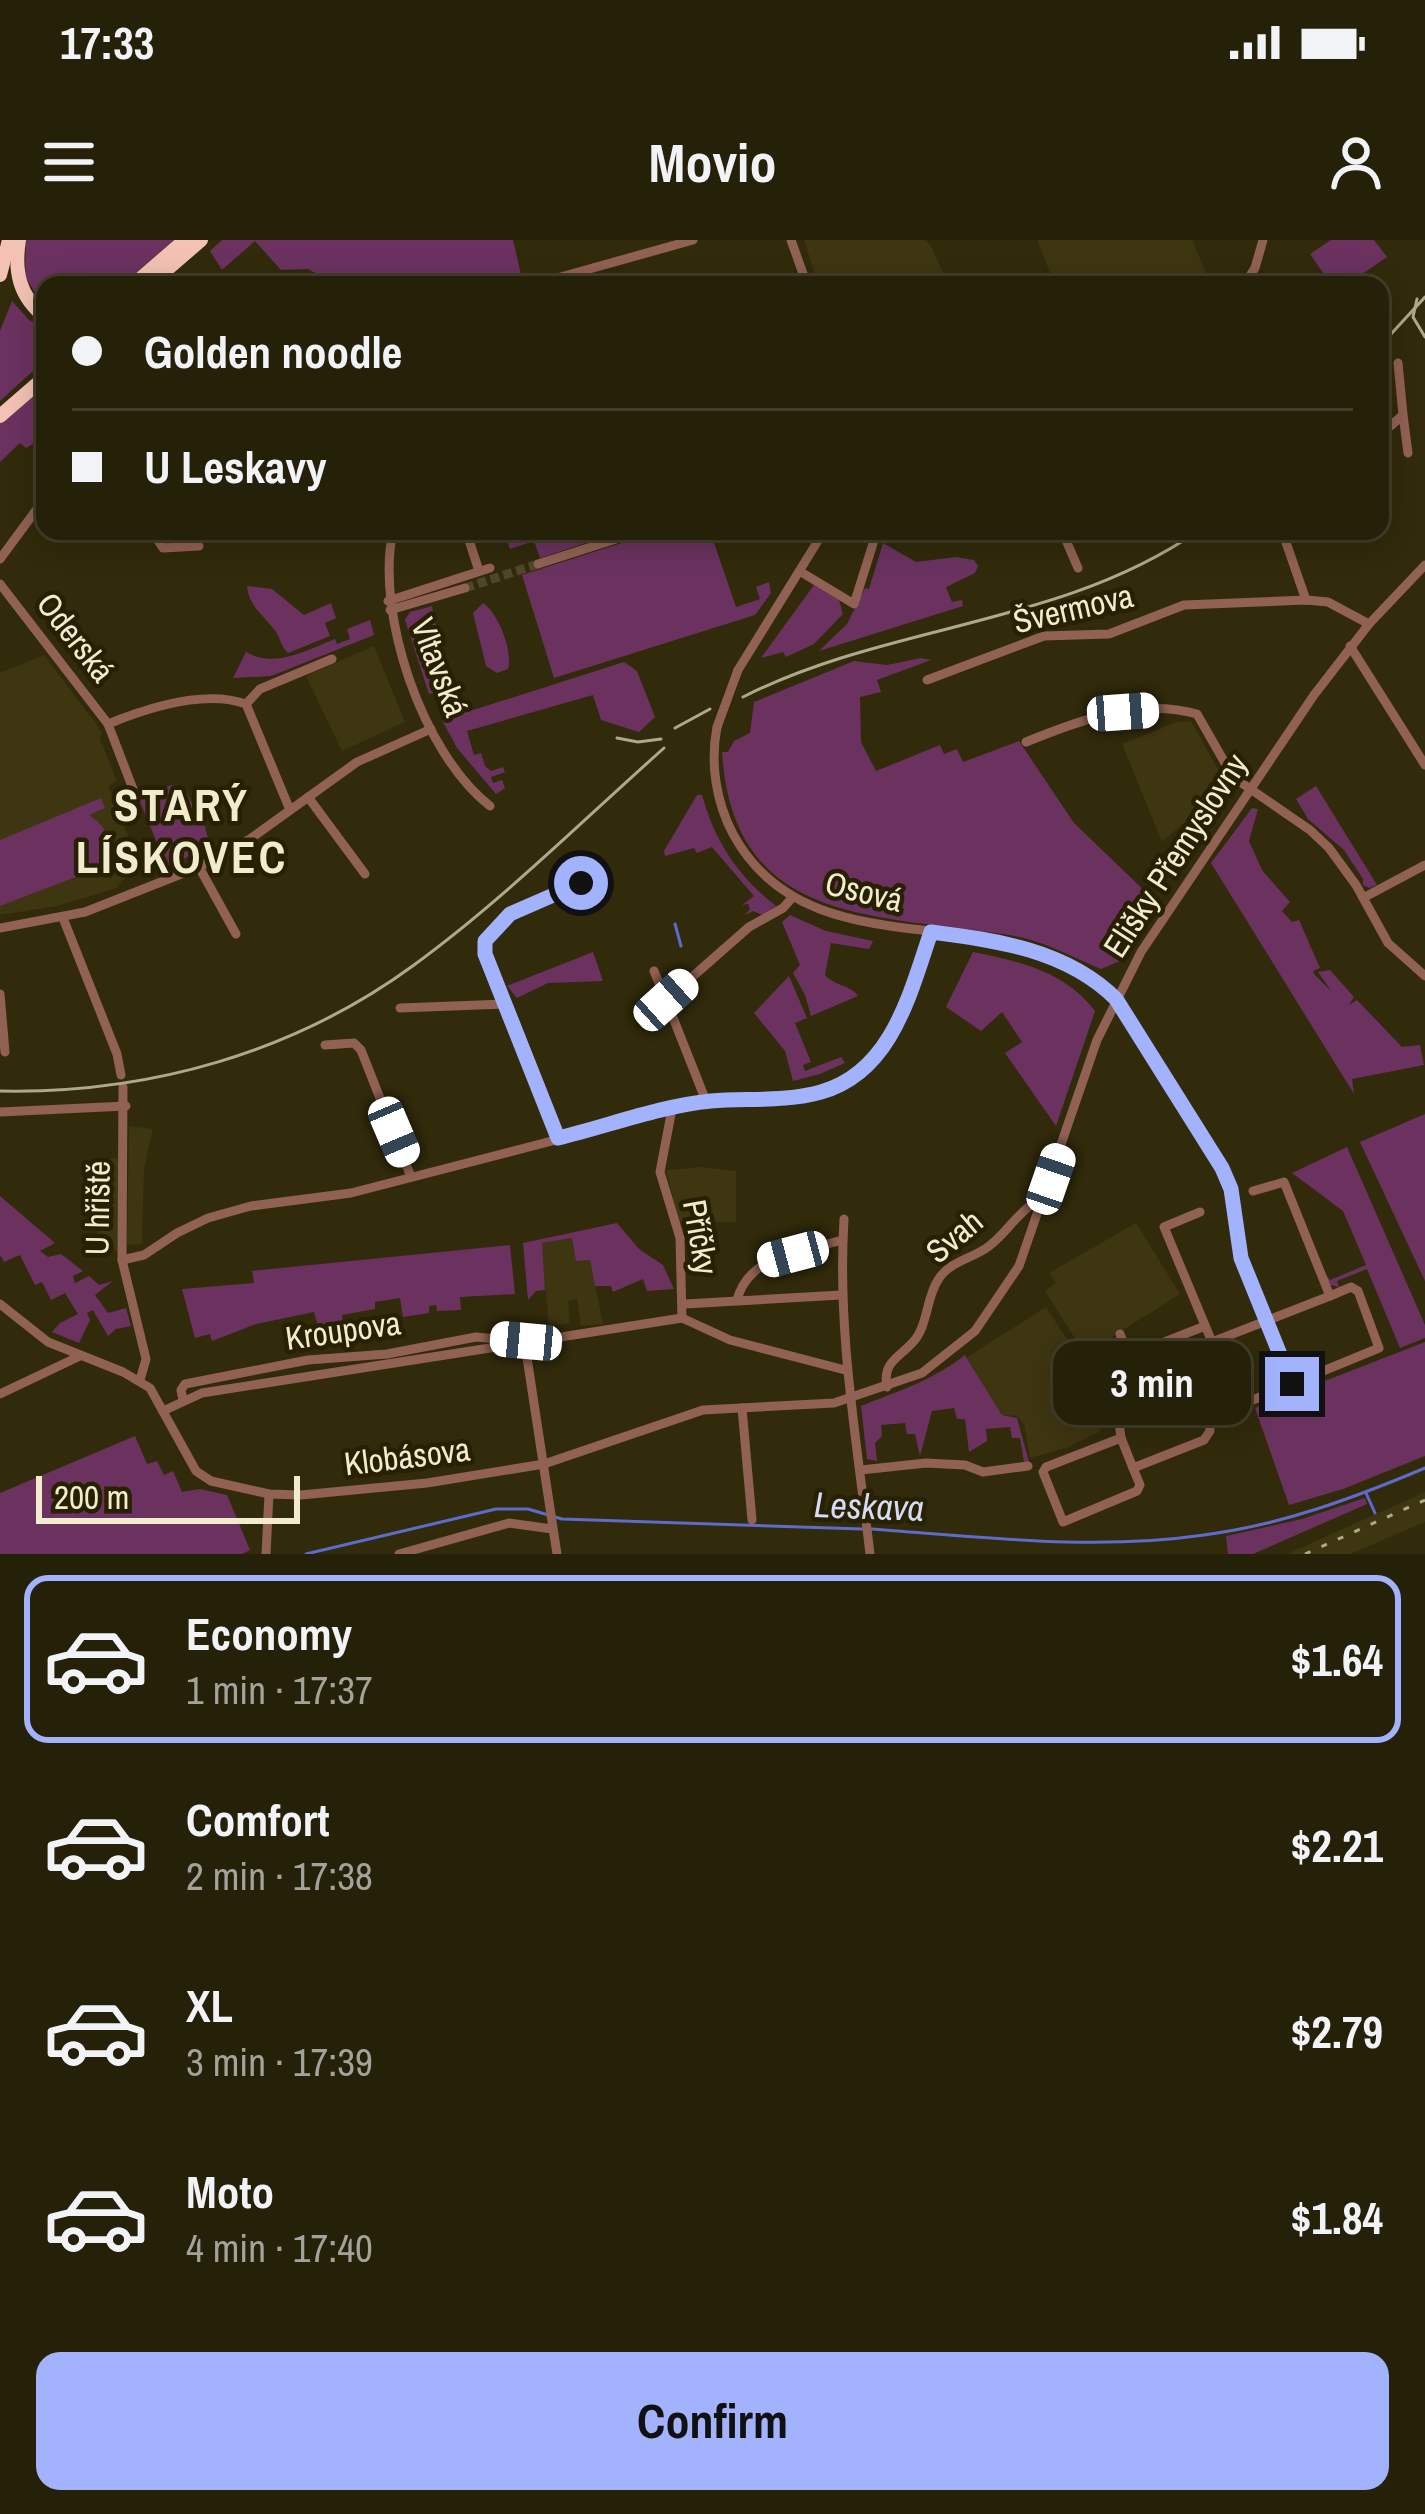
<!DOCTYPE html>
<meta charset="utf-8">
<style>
:root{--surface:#252008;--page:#2d2812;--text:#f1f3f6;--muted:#a3a39c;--line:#423e29;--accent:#a3b2fd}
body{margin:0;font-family:"Archivo Narrow",sans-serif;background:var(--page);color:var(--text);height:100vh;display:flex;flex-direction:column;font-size:45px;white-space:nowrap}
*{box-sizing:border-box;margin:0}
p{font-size:39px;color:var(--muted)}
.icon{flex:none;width:66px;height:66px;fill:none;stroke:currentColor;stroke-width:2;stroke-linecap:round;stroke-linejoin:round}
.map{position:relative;height:1314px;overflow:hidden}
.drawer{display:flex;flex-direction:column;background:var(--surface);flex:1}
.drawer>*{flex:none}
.hud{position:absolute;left:36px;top:36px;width:1353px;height:264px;border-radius:24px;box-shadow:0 6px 30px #0003,0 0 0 3px var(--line);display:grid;align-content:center;height:264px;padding:0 36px;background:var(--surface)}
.scale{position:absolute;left:36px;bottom:30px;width:264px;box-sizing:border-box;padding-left:12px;border:6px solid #f3ebce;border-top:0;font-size:33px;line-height:42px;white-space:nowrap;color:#f3ebce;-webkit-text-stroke:9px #282002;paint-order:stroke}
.end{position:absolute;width:54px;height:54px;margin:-27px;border:15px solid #a3b2fd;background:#111;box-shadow:0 0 0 6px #111}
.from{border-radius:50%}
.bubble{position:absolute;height:84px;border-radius:24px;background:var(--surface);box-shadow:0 6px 30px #0003,0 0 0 3px var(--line);font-size:39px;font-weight:700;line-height:84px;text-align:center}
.car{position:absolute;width:36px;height:72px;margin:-36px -18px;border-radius:15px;box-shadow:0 0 9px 3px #0007;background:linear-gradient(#fff 24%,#345 0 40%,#fff 0 76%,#345 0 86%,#fff 0)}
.hud b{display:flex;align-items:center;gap:42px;height:114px;font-size:45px}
.hud b+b{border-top:3px solid var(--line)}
.hud i{width:30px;height:30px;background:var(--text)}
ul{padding:21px 0 0;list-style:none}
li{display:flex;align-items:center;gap:36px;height:168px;margin:0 24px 18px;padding:0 12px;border:6px solid transparent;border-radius:24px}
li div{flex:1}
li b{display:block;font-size:45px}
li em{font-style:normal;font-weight:700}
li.active{border-color:var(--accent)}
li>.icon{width:108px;height:108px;stroke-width:1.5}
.action{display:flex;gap:24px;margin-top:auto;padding:24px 36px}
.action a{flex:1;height:138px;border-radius:24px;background:var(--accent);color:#111;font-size:48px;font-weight:700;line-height:138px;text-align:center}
.status{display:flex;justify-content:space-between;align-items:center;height:84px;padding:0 60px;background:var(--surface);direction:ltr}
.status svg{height:33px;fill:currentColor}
header{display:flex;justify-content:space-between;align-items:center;height:156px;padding:0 36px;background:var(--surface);font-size:54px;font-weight:700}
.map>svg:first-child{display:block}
.built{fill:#3e3511}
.green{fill:#6b3260}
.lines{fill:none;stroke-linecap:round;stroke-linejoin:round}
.stream{stroke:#5e6bcb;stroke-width:3}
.minor-tunnel{stroke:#4e4728;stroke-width:9;stroke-dasharray:9 4.5;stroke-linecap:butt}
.minor{stroke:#916154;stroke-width:9}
.highway{stroke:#f3c2b5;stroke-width:14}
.tram{stroke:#b0a88a;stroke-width:3}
.rail{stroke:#b0a88a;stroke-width:3;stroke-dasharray:6 12;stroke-linecap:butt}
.minor-bridge{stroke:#916154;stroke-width:9}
.route{stroke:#a3b2fd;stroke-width:15}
.labels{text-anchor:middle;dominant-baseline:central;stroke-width:9;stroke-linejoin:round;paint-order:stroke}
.street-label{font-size:33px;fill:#f3ebce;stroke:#282002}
.water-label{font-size:36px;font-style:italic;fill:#d6dcf6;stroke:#282002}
.district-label{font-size:45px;font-weight:bold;letter-spacing:3px;fill:#f3ebce;stroke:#282002}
</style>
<div class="status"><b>17:33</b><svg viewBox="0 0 49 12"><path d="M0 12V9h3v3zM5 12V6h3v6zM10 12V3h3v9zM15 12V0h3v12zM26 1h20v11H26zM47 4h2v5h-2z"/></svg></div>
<header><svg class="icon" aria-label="menu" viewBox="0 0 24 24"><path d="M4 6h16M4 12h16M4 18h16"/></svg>Movio<svg class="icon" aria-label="person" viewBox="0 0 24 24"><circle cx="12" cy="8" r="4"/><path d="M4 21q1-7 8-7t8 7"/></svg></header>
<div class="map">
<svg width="1425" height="1314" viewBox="0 0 1425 1314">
<rect width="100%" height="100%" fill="#312a0b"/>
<!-- built -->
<g class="built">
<polygon points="804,0 924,0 930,4 949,45 818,45"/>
<polygon points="1037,0 1192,0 1208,37 1192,45 1055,45"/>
<polygon points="374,406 405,482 342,511 306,436"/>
<polygon points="44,415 102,492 100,499 117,541 108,546 142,631 122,640 117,648 57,666 0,675 0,433"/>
<polygon points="1191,481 1227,546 1162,602 1122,504 1176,482"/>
<polygon points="129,886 153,889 144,928 142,1004 127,1005"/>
<polygon points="119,917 118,1013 98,994 97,922"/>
<polygon points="703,927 736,931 736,982 679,982 666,930"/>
<polygon points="1136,983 1180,1054 1085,1114 1045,1051 1056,1043 1049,1033"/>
<polygon points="573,998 590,1020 603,1084 581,1086 577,1059 568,1061 570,1083 549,1086 541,1003"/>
<polygon points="1046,1067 1099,1148 1107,1173 1099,1192 1066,1208 1030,1218 1024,1184 1017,1176 1002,1175 967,1117"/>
<polygon points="1425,1252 1425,1282 1350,1314 1287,1314"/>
</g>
<!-- green -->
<g class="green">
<polygon points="26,0 174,0 122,45 45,45 45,68 25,37"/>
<polygon points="222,0 513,0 523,43 414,45 413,37 333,43 308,29 281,30 255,1 222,30 210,11"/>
<polygon points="1331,0 1374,0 1387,17 1346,45 1337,34 1328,40 1310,14"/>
<polygon points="12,61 29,80 45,89 45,120 0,161 0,91"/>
<polygon points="45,143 45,203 38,201 26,208 20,203 0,222 0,182"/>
<polygon points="504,291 622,291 540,318 534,301 510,309"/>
<polygon points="659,291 710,291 736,367 760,359 756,347 769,342 771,353 755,375 554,438 522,335"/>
<polygon points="883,303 916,322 956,317 974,320 978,326 975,333 946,347 952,362 962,360 963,366 819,411 847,384 865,348 869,349"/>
<polygon points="814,345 839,360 843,374 814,404 786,417 783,412 761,418"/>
<path d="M247 346 272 349 304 375 331 363 336 378 325 383 330 396 288 413C279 404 281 397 273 388 260 372 249 365 247 346Z"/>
<path d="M483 363C499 374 513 412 508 429L497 433 486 426 473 373Z"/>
<polygon points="432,366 449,448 429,454 405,380 410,372"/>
<path d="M370 380 374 395 271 436 233 438 246 412C276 429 306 410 335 399L337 404 350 399 347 389Z"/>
<path d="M921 418 931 420 877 440 881 452 860 457 861 502 876 531 940 505 944 514 957 509 963 522 1019 501 1074 583 1152 658 1120 721 1101 729C1074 718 1044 701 1015 696 882 673 733 690 722 512H728L734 501 750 493 754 462 854 421 887 425Z"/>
<polygon points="624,422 637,431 655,477 639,492 601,480 593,455 467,491 474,515 481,513 485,526 491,531 503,527 505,532 491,537 493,543 502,540 505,548 496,554 457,508 442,480"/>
<polygon points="172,545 185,548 198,577 196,581 203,579 210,606 167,627 138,557"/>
<polygon points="1316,546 1377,645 1369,648 1363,645 1363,639 1344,610 1308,579 1296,559"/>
<path d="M697 555H702C715 602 738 636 776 666L762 675 753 671 745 675 750 669 748 664 742 665 754 656 712 607 697 613 694 608 665 616 664 611Z"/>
<path d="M101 558 105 568 89 575C110 589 116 607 99 628L0 666V600Z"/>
<polygon points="1252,568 1258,569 1249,601 1262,630 1290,662 1282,671 1292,682 1299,680 1320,728 1313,731 1314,734 1332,752 1318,732 1330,730 1354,757 1349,765 1357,760 1402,807 1420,805 1424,825 1352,839 1354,854 1211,623"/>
<path d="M790 675 826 691 873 701 869 709 831 703 825 735C835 746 852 746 858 756L811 776 805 755 793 733 800 725 782 682Z"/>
<polygon points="593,712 603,741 548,743 517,758 507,746"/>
<path d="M973 712C1019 721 1066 732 1095 771L1056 886 1005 813 1022 802 1002 772 981 791 946 767Z"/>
<polygon points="789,736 807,778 795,783 811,822 803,825 805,831 841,817 845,823 820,834 793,841 785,811 754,773"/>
<polygon points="1425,874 1425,1041 1360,902"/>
<polygon points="1347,907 1425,1085 1425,1098 1400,1108 1367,1029 1337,1041 1339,1047 1330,1045 1325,1034 1330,1040 1366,1025 1343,971 1292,933"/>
<polygon points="0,956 55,1003 40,1011 48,1017 61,1014 83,1031 73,1036 75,1043 89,1036 99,1045 113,1041 95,1055 108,1073 126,1068 131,1086 116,1089 108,1096 93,1070 87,1073 90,1080 79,1103 52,1092 60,1083 78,1074 65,1053 51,1060 42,1042 35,1045 20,1015 4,1022 0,1015"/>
<polygon points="617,983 639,1009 663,1025 674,1049 647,1051 643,1039 613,1052 611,1046 595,1046 590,1020 576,1021 572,998 542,1003 545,1050 536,1051 528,1060 523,1003"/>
<polygon points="510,1005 515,1054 460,1057 461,1070 437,1071 436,1065 429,1066 429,1073 403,1077 400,1058 375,1062 375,1069 342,1075 344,1089 320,1093 314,1072 256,1084 212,1101 210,1094 195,1098 182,1049 254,1043 252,1031"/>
<polygon points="1425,1102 1425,1216 1343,1249 1289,1265 1255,1168"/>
<path d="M965 1115 1002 1175 1017 1178 1029 1222H1024L1020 1198H1012L1010 1187 986 1189 987 1201 969 1212 965 1179H957L954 1168 932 1171 920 1216 915 1194H907L905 1183 881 1185 882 1196 875 1203 877 1221 867 1219 861 1166C898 1151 932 1141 965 1115Z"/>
<polygon points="135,1196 147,1224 157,1221 164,1235 173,1231 182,1252 200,1249 227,1255 250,1310 242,1314 0,1314 0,1253"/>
<polygon points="1365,1258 1367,1264 1253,1314 1228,1314 1226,1296 1302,1279"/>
</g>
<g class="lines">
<!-- stream -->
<g class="stream">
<polyline points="675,684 681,706"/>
<polyline points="1366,1253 1375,1273"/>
<path d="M871 1289C982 1297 1094 1311 1204 1295 1281 1285 1354 1258 1425 1228"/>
<polyline points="306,1314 496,1269 528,1269 562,1279 862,1289"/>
</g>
<!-- minor-tunnel -->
<polyline class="minor-tunnel" points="465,348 538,324"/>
<!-- minor -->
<g class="minor">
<polyline points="791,0 807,45"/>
<polyline points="532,45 693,0"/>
<polyline points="1244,45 1255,28 1263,0"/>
<polyline points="1403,175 1408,213"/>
<polyline points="1380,195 1403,175 1398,123"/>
<polyline points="152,291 163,308 199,306"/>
<path d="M393 291C375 373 422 513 490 566"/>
<polyline points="1062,291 1078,328"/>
<polyline points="1282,291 1306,360"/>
<polyline points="468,297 479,331"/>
<polyline points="0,319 45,258"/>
<polyline points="538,324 641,291"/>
<polyline points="801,332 854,364 877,291"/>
<polyline points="0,344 108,484 133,549"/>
<polyline points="388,361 490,328"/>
<polyline points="390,370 465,348"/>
<polyline points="1350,406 1425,525"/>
<polyline points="738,430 824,291"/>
<polyline points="927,440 1044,396 1109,394 1184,365 1306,360 1328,362 1369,384"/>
<polyline points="246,464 260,449 332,419"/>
<path d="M108 484C147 468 204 449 246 464L290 570"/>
<path d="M717 487C710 523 716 562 733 594 785 690 889 683 983 698 1022 704 1059 719 1093 740 1128 762 1196 887 1223 928L1231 949 1241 1018 1291 1144"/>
<path d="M1026 502C1080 480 1138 458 1197 474L1233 537 1310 590 1329 608 1356 645 1388 703 1425 736"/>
<polyline points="308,557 365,634"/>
<polyline points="199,627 236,694"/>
<polyline points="1363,658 1425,625"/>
<polyline points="63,678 117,814 121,835"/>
<polyline points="0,688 85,672 199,627 250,599 357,522 431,489"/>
<polyline points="654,731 666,760"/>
<polyline points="0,754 5,812"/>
<polyline points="400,768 505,764"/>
<polyline points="325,805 354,803 361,810 411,937"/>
<polyline points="123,847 122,1020 146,1119 140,1140"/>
<polyline points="706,861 666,760 749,687 783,668 792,658"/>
<polyline points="672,869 660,932 680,998 682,1078"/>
<polyline points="0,872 126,866"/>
<path d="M558 898 485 708C492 670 549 657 581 643L584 635"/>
<polyline points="1200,972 1164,987 1212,1102 1330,1056 1284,942 1253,951"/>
<path d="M844 979C837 1092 857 1202 870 1314"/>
<polyline points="122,1020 144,1015 177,993 208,978 251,966 351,953 706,861 824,852 855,837 885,808 901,777 931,692"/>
<path d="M737 1060C749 1014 803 1011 843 1000"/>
<polyline points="0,1064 48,1102 123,1132 150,1148 196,1231 211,1241 269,1254 301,1255 427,1243 544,1224 703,1170 834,1163 922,1133 975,1091 1019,1026 1097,800 1141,712 1314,455 1369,384 1425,325"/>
<polyline points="685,1064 841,1055"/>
<polyline points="1120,1094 1129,1116 1205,1086"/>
<polyline points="526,1111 557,1314"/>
<polyline points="1129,1116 1132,1138"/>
<path d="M887 1147C882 1122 899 1118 913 1102 928 1086 926 1058 938 1040 948 1023 969 1019 985 1009 1004 997 1015 975 1034 963L1042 966"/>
<polyline points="0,1154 80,1116"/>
<polyline points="183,1160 181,1150 185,1144 308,1120 387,1114 476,1097 508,1100"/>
<polyline points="742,1168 752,1280"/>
<polyline points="163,1171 202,1153 682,1078 730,1100 845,1130"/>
<polyline points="1121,1198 1046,1227 1043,1232 1063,1282 1137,1251 1140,1245 1133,1228 1204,1200 1210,1191 1209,1178 1379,1108 1358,1051 1351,1047 1330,1056"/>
<polyline points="1133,1228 1121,1198 1117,1165 1128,1157 1190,1133 1209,1178"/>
<polyline points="861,1230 926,1223 965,1225 983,1232 1028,1226"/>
<polyline points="266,1314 269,1254"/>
<polyline points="399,1314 509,1283 552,1289"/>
</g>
<!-- highway -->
<g class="highway">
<path d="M19 0C14 32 19 56 45 77"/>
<polyline points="0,35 9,0"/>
<polyline points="133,45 185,0"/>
<polyline points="149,45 201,0"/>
<polyline points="0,176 45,137"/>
</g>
<!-- tram -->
<g class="tram">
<polyline points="1417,59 1413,77 1425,97"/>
<polyline points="1380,106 1425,57"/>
<path d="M743 457C889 383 1059 387 1198 291"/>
<polyline points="675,488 710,469"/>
<polyline points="617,498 638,502 661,499"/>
<path d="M0 851C148 854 294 813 414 725 503 660 582 581 664 508"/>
</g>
<!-- rail -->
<polyline class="rail" points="1305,1314 1425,1260"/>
<!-- minor-bridge -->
<polyline class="minor-bridge" points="717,487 738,430"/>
</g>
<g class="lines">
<!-- route -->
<path class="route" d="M581 643 510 674 485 701V714L558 898C608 886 660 866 711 861 747 858 786 862 821 852 892 832 910 753 931 692 996 700 1067 710 1116 759L1222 928 1231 949 1241 1018 1292 1144"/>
</g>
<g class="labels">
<!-- street labels -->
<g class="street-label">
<text transform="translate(1073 368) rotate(-13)">Švermova</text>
<text transform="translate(76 397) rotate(52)">Oderská</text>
<text transform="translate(440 427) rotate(69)">Vltavská</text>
<text transform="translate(1175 615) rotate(-57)">Elišky Přemyslovny</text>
<text transform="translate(864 651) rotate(14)">Osová</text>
<text transform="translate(97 968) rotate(-89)">U hřiště</text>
<text transform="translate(954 996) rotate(-40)">Svah</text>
<text transform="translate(701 997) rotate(80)">Příčky</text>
<text transform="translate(343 1090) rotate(-8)">Kroupova</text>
<text transform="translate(407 1216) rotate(-7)">Klobásova</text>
</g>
<!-- water labels -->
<g class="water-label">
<text transform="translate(869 1266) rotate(2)">Leskava</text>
</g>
<!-- district labels -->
<g class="district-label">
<text x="182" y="564">STARÝ<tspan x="182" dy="52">LÍSKOVEC</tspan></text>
</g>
</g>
</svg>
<div class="scale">200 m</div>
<i class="end from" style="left:581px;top:643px"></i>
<i class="end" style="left:1292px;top:1144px"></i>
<div class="bubble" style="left:1053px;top:1101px;width:198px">3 min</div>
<i class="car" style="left:1123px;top:472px;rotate:86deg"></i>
<i class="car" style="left:666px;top:760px;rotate:48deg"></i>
<i class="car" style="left:394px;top:892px;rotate:157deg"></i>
<i class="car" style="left:1051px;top:939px;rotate:19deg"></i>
<i class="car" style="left:793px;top:1014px;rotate:255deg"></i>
<i class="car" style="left:526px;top:1101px;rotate:275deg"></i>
<div class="hud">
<b><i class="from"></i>Golden noodle</b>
<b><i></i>U Leskavy</b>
</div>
</div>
<section class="drawer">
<ul>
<li class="active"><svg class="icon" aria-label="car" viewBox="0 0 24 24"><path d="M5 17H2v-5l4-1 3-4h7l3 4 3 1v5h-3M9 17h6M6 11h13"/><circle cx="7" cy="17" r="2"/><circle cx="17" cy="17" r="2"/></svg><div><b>Economy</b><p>1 min · 17:37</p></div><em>$1.64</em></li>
<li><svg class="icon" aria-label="car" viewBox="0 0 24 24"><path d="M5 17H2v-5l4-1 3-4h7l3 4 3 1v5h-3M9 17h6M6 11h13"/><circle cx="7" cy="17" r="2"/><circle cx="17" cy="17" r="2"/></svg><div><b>Comfort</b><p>2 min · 17:38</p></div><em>$2.21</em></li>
<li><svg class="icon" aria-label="car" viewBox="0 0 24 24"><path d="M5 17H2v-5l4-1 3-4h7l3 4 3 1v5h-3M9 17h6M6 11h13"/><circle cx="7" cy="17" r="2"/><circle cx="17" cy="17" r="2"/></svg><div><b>XL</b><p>3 min · 17:39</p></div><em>$2.79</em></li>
<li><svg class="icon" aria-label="car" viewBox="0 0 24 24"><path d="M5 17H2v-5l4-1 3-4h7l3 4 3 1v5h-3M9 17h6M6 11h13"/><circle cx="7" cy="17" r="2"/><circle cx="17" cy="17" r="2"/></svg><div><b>Moto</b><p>4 min · 17:40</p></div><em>$1.84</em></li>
</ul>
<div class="action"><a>Confirm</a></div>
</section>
